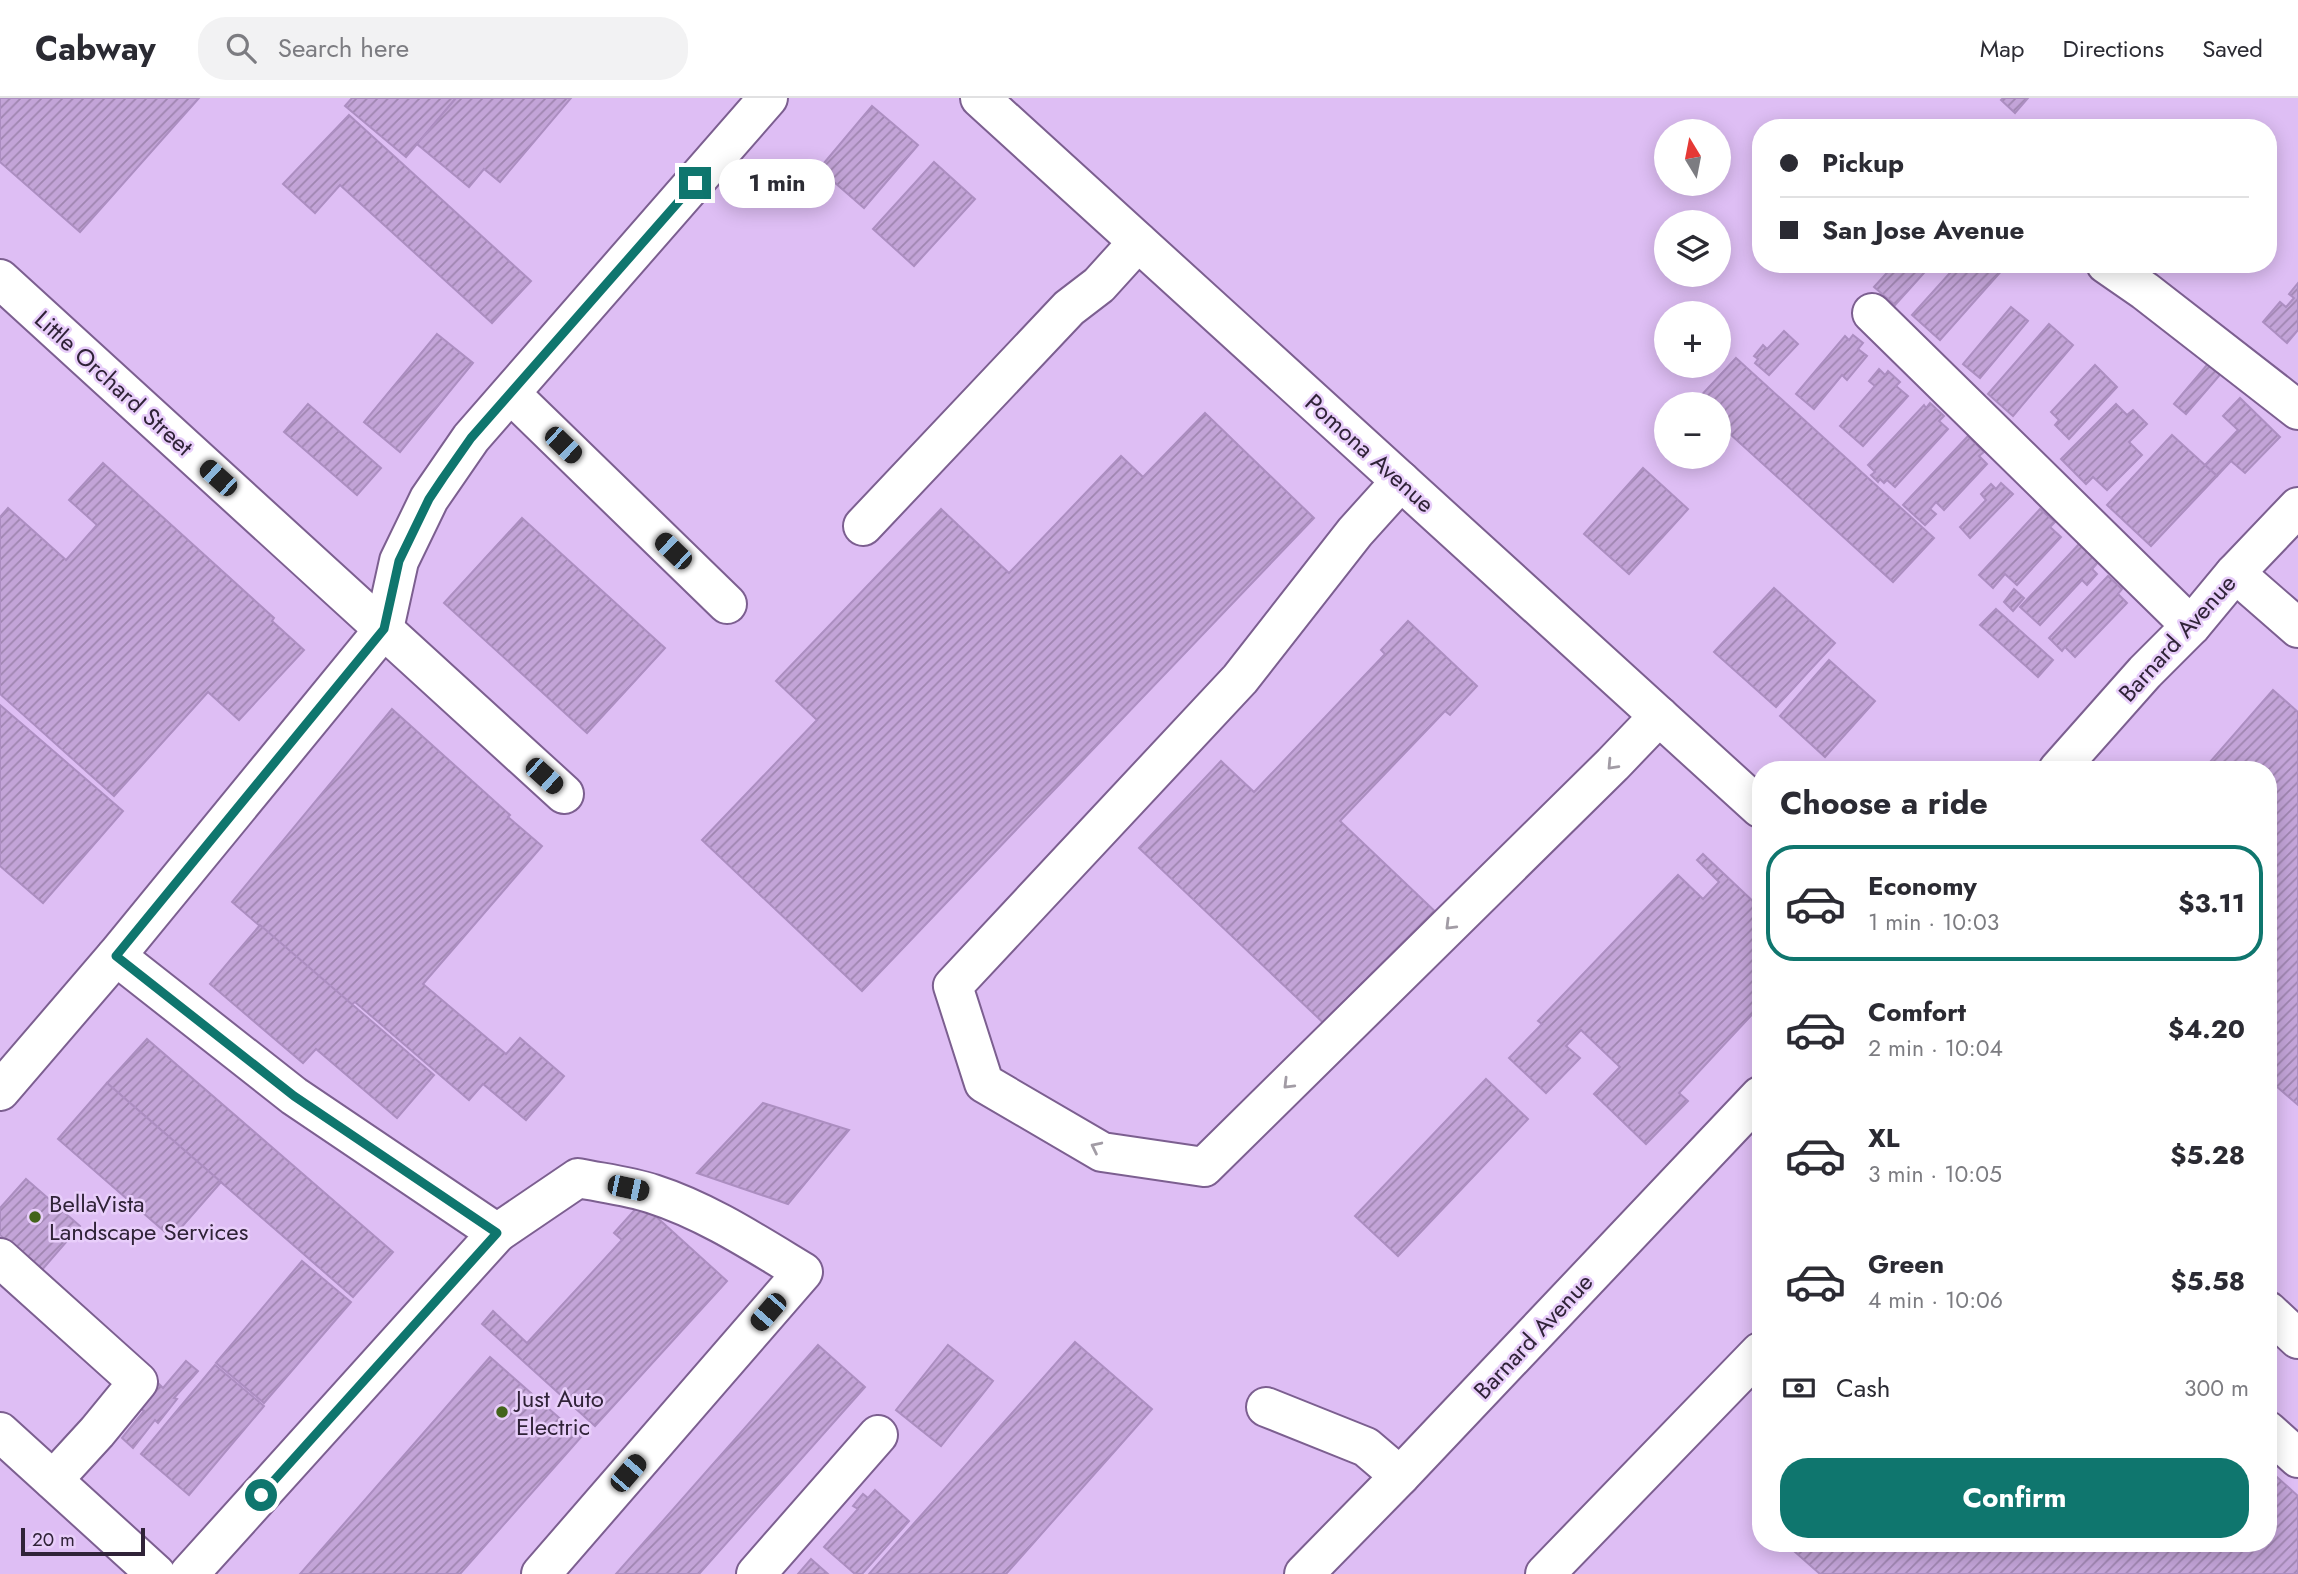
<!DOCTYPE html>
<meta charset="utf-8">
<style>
:root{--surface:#fff;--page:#f2f2f3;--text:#2b2b33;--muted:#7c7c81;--line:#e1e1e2;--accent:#0f766e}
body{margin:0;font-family:Jost,sans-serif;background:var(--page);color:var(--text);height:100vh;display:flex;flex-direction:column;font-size:26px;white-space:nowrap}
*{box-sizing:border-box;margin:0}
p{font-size:23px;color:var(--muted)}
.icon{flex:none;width:38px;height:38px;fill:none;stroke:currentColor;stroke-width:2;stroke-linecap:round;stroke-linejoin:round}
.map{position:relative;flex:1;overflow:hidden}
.details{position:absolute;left:1752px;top:663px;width:525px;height:791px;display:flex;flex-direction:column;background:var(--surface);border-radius:28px;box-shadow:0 4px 18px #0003}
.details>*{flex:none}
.guide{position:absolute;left:1752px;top:21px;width:525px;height:154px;border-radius:28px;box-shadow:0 4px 18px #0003;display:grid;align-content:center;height:154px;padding:0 28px;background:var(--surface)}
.needle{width:46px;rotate:350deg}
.buttons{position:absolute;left:1654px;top:21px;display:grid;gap:14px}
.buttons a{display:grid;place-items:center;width:77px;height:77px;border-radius:50%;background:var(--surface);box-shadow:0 4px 18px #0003;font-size:35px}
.scale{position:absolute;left:21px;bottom:18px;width:124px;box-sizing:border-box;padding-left:7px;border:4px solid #302338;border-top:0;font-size:19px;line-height:24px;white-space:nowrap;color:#302338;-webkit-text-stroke:5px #e8cefa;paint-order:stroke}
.end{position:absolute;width:32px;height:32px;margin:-16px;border:9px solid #0f766e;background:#fff;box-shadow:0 0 0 4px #fff}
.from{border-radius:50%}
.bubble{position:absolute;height:49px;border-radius:24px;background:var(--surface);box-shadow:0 4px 18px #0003;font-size:23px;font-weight:700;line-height:49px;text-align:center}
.car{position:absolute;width:21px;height:42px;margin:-21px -10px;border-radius:9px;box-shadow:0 0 5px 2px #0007;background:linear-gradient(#222 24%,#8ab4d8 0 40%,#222 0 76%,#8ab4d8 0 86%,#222 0)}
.guide b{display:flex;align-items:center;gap:24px;height:66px;font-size:26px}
.guide b+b{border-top:2px solid var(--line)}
.guide i{width:18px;height:18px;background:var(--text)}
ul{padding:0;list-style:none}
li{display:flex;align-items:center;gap:21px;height:116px;margin:0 14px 10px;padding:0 14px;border:4px solid transparent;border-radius:28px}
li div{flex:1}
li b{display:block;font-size:26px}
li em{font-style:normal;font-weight:700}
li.current{border-color:var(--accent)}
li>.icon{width:63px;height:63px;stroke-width:1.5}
h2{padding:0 28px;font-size:32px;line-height:84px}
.pay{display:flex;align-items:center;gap:18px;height:77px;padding:0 28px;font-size:26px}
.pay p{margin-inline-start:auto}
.action{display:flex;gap:14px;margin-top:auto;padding:14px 28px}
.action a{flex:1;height:80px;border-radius:28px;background:var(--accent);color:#fff;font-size:28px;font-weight:700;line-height:80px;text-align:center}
header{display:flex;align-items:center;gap:42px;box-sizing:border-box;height:98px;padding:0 35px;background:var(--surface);border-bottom:2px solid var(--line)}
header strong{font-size:33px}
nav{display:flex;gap:38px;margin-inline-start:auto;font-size:24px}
.search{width:490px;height:63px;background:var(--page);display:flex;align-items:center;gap:18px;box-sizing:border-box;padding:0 24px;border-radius:28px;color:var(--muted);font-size:26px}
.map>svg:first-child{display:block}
.building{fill:url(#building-hatch);stroke:#ac8ec1;stroke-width:2}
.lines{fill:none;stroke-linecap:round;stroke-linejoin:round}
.minor-casing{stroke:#7c5f90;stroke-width:42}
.minor{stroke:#fff;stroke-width:38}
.oneway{stroke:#a29ca5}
.route{stroke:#0f766e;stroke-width:9}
.poi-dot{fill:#43641b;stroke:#e8cefa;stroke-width:2.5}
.labels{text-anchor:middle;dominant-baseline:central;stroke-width:5;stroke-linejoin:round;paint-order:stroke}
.street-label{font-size:24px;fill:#302338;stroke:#e8cefa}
.poi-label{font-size:24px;fill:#302338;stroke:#e8cefa;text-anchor:start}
</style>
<header>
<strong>Cabway</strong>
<div class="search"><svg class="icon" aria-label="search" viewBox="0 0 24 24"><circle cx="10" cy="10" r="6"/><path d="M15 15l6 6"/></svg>Search here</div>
<nav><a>Map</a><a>Directions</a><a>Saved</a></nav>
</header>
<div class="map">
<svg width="2298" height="1476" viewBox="0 0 2298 1476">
<defs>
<pattern id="building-hatch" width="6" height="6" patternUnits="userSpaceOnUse" patternTransform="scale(1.75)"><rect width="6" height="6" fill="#c3a4d8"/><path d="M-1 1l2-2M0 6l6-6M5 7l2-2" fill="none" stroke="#9f85b0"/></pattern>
</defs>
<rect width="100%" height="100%" fill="#debef4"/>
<!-- building -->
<g class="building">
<polygon points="0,0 199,0 80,134 0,64"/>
<polygon points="352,0 456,0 406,59 345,8"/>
<polygon points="456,0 571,0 500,84 484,71 469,89 417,46"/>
<polygon points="2003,0 2028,0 2015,15 2001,2"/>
<polygon points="872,8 918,47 864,110 819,71"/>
<polygon points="349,17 531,183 492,225 340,87 315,115 283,86"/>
<polygon points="934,64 975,101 914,168 873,131"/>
<polygon points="1895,166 1932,166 1895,207 1874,189"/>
<polygon points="1958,166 1969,166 1976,173 1982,166 2000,166 2004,170 1940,242 1912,217"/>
<polygon points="2298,185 2298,232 2287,245 2263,224 2280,204 2286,209 2294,200 2289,196"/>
<polygon points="2011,209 2028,223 1980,280 1963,266"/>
<polygon points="2049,226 2073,247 2013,318 1988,296"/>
<polygon points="1784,233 1798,246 1769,277 1755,265 1758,261 1754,258 1763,247 1767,251"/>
<polygon points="437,236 473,265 400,354 364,324"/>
<polygon points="1853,237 1863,245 1858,251 1867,258 1847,282 1842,277 1814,311 1796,296 1845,238 1849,242"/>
<polygon points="1736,260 1934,440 1893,484 1718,325 1718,306 1698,306 1695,304"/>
<polygon points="2212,261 2224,272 2186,316 2174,306"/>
<polygon points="2095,267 2117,289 2069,341 2055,327 2059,322 2051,314"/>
<polygon points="1879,271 1885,277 1888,273 1900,284 1896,288 1908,298 1863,348 1840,328 1875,288 1869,283"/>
<polygon points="2240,300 2280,339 2245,375 2231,363 2217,378 2205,367 2238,332 2223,318"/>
<polygon points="1930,305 1944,318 1939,323 1948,331 1895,389 1887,382 1884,385 1880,381 1878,384 1871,377 1875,374 1868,367 1924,307 1926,310"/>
<polygon points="308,306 381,370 357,397 284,334"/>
<polygon points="2116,306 2127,317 2133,312 2147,326 2129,344 2142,357 2107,392 2093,379 2086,386 2061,361"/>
<polygon points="1205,315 1314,420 862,893 702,742 817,622 776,583 941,411 1009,475 1121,358 1143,379"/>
<polygon points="2172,337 2217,378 2151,448 2107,407"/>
<polygon points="1968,338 1984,354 1979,358 1987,366 1944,412 1936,404 1930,411 1936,416 1925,427 1903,407"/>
<polygon points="103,365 274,520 272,523 304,552 239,622 208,594 114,698 0,596 0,419 8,410 66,462 97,427 69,402"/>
<polygon points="1643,370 1688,411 1629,476 1584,436"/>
<polygon points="2001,385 2013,396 1970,440 1960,429 1986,402 1981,396 1991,386 1996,391"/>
<polygon points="2040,411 2055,424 2050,429 2061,439 2017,487 2005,476 1993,490 1979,477"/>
<polygon points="522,420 665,550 587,635 444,505"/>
<polygon points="2080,445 2099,463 2092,471 2097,476 2087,487 2082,482 2040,527 2020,509"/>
<polygon points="2108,478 2122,491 2118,496 2127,505 2075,559 2065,549 2062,553 2049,540"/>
<polygon points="1774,490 1835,545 1776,609 1714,554"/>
<polygon points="2014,491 2024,500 2013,513 2004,504"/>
<polygon points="1996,511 2053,562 2038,579 1980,527"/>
<polygon points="1408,523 1477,588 1450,617 1445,613 1340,723 1442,820 1333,934 1139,750 1221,663 1254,694 1385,556 1381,552"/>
<polygon points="1829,562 1875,603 1825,659 1780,618"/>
<polygon points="2273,592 2298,614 2298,1007 2268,981 2268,672 2203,672"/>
<polygon points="0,607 123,713 43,805 0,768"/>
<polygon points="392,611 510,717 508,719 542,748 423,886 506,956 520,940 564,978 526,1022 483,986 469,1002 355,904 351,907 232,804"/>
<polygon points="1703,756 1760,810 1760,908 1679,995 1688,1003 1646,1046 1594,996 1620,969 1581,932 1566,948 1580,960 1546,995 1509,960 1542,926 1538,923 1678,777 1703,801 1719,784 1697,762"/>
<polygon points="260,827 434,977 397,1020 316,951 303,965 210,886"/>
<polygon points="147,941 393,1154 353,1199 107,985"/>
<polygon points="1486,981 1528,1021 1398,1158 1355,1118"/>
<polygon points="107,985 221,1084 172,1140 58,1041"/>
<polygon points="763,1005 849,1032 788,1106 697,1075"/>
<polygon points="26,1081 80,1128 41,1173 0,1137 0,1110"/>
<polygon points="641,1105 727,1183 595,1328 482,1226 493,1213 527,1245 622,1142 614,1135"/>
<polygon points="302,1163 351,1204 264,1305 216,1265"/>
<polygon points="1075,1244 1152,1311 1006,1476 869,1476"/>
<polygon points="818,1247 865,1289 699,1476 616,1476"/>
<polygon points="948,1247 993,1283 941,1348 896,1312"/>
<polygon points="490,1259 581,1339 460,1476 300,1476"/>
<polygon points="186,1263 198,1273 174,1300 177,1301 158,1325 155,1322 133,1350 122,1340 144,1313 140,1310 159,1286 163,1290"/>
<polygon points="215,1267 264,1308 189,1397 141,1356"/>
<polygon points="2268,1371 2298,1398 2298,1476 1820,1476 1786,1446 2268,1446"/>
<polygon points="875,1392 909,1423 862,1476 855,1476 824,1449 858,1411 853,1408 863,1396 868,1400"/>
<polygon points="811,1461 828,1476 798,1476"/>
</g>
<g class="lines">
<defs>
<g id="minor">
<polyline points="980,0 1760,710"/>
<polyline points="2106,166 2145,193 2298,312"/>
<polyline points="0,181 564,696"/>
<polyline points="1872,215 2191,528"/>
<polyline points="511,296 727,506"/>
<polyline points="1401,383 1355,434 1240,581 953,888 984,985 1102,1054 1204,1069 1613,666 1659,618"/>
<polyline points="863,428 1069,210 1099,187 1138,144"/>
<polyline points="2235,475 2298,530"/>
<polyline points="2058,672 2145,574 2191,528 2235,475 2298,409"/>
<polyline points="116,858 294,998 497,1135 189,1476"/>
<polyline points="0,993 116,858 384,531 399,463 429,401 471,340 768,0"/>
<path d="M497 1135 578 1080C602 1085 629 1088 653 1096 706 1113 755 1145 803 1174L541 1476"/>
<polyline points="0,1160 138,1284 97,1334 53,1382"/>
<polyline points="2268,1213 2298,1241"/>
<polyline points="1266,1309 1366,1349 1400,1378"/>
<polyline points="2268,1333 2298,1360"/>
<polyline points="0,1334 156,1476"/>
<polyline points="756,1476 878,1337"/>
<polyline points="1304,1476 1400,1378 1760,998"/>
<polyline points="1545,1476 1760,1254"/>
</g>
</defs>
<!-- minor casing -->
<use href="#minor" class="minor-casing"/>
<!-- minor -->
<use href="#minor" class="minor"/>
</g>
<!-- one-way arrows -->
<defs><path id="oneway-chevron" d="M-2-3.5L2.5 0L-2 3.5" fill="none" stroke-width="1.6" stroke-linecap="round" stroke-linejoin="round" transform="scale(1.75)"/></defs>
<g class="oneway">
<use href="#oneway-chevron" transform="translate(1612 667) rotate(133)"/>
<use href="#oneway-chevron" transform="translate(1450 827) rotate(135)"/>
<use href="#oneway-chevron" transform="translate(1288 986) rotate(135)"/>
<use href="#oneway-chevron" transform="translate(1096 1049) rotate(-154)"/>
</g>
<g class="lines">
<!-- route -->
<polyline class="route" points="261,1397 497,1135 294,998 116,858 384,531 399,463 429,401 443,380 471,340 695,85"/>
</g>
<!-- markers -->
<g class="poi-dot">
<circle cx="35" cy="1119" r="7"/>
<circle cx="502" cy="1314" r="7"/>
</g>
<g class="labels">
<!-- street labels -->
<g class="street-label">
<text transform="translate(114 285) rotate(42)">Little Orchard Street</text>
<text transform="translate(1370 355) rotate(42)">Pomona Avenue</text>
<text transform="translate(2177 540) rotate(-48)">Barnard Avenue</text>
<text transform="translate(1533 1238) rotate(-47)">Barnard Avenue</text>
</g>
<!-- poi labels -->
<g class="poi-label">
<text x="49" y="1105">BellaVista<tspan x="49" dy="28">Landscape Services</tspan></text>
<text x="516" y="1300">Just Auto<tspan x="516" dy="28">Electric</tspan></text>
</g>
</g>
</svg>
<div class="buttons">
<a><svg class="needle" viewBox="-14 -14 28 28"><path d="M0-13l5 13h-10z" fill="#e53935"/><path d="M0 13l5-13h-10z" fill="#7c7c81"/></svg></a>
<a><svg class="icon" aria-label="layers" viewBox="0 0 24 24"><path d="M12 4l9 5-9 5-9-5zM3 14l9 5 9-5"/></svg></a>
<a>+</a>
<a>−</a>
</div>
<div class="scale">20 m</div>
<i class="end from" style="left:261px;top:1397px"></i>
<i class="end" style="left:695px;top:85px"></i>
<div class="bubble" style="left:719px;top:61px;width:116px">1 min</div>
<i class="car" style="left:563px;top:347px;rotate:134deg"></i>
<i class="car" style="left:218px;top:380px;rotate:312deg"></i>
<i class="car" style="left:673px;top:453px;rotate:314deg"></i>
<i class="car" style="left:544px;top:678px;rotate:132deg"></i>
<i class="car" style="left:628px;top:1090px;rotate:102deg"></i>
<i class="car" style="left:768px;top:1214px;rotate:221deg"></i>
<i class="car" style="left:628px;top:1375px;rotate:41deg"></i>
<div class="guide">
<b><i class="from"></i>Pickup</b>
<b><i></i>San Jose Avenue</b>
</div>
<section class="details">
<h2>Choose a ride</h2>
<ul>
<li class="current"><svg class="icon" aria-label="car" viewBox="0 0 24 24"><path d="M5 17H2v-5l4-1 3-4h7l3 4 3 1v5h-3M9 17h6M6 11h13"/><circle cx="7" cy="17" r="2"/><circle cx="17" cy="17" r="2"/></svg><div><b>Economy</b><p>1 min · 10:03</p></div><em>$3.11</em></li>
<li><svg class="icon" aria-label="car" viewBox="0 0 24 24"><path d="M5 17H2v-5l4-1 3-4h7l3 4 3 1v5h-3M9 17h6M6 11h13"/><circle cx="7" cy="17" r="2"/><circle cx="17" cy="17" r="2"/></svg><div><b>Comfort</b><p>2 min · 10:04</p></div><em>$4.20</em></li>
<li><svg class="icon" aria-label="car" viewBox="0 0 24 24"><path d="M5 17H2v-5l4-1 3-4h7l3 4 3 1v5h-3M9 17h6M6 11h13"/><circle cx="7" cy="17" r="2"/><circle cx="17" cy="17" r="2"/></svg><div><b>XL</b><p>3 min · 10:05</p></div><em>$5.28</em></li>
<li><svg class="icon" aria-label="car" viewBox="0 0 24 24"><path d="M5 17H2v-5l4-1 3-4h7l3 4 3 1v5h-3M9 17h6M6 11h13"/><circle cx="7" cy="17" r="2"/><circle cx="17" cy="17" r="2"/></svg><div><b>Green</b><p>4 min · 10:06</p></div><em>$5.58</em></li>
</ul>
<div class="pay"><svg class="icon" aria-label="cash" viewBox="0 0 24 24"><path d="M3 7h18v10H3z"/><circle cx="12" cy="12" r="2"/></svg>Cash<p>300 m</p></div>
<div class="action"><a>Confirm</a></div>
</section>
</div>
